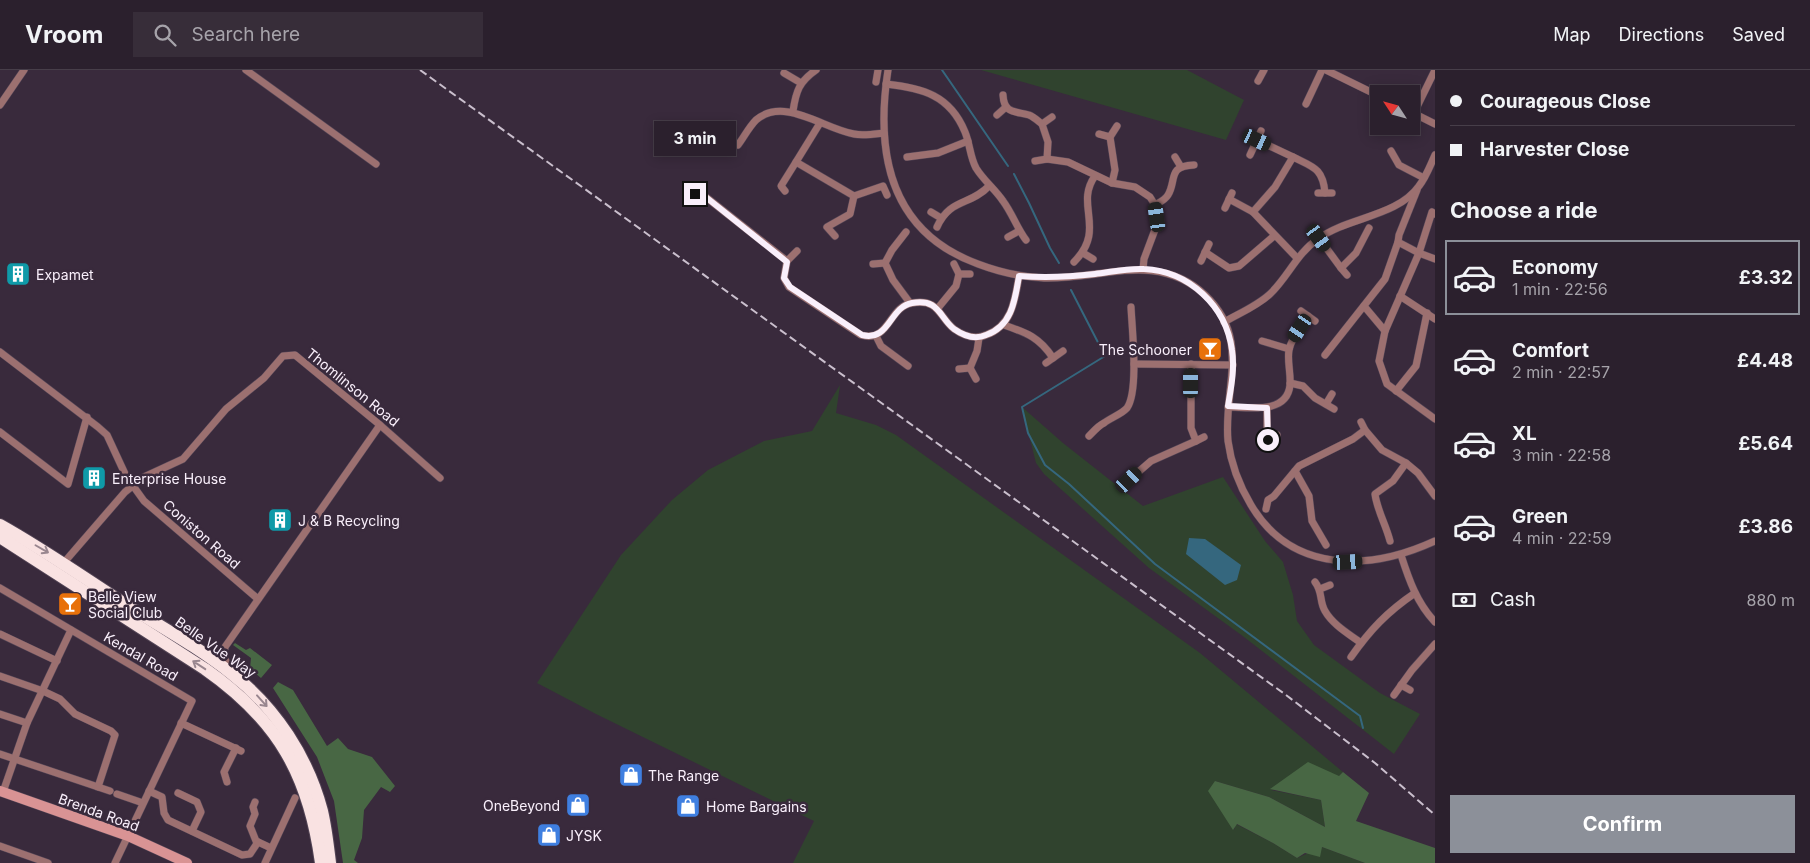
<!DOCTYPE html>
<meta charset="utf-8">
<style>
:root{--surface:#2b202d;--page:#372d39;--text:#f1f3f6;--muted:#a6a3aa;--line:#473e49;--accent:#8c9099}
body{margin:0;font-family:Inter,sans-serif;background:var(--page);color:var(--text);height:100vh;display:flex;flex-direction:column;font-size:19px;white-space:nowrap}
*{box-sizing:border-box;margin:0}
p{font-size:16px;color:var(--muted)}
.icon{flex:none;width:28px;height:28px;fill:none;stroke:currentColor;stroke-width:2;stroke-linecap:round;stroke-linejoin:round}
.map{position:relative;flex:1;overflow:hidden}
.sheet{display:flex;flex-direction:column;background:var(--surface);width:375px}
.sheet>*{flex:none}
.top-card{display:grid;align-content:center;height:110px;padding:0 15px;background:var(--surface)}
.needle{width:32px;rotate:306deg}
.tools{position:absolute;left:1370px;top:15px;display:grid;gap:10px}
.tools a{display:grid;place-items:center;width:50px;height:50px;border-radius:0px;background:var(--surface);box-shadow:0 2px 12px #0003,0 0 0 1px var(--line);font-size:25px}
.end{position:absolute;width:22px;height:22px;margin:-11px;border:6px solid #f9effb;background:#111;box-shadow:0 0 0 2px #111}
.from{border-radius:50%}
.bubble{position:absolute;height:35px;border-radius:0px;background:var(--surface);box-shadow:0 2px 12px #0003,0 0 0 1px var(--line);font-size:16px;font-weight:700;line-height:35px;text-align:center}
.car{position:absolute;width:15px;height:30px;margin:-15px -8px;border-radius:6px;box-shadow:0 0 4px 1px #0007;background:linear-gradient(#222 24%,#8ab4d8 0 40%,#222 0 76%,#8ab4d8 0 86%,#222 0)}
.top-card b{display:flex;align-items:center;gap:18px;height:48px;font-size:19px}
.top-card b+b{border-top:1px solid var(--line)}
.top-card i{width:12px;height:12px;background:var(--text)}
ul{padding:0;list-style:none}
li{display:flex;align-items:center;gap:15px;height:75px;margin:0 10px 8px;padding:0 5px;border:2px solid transparent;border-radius:0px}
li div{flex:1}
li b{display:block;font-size:19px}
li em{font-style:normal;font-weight:700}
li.current{border-color:var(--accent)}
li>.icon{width:45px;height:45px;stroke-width:1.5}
h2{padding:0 15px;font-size:22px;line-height:60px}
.pay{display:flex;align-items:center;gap:12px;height:55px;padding:0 15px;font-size:19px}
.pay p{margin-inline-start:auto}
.primary-button{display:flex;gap:10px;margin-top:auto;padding:10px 15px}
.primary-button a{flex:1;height:58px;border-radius:0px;background:var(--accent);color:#fff;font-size:20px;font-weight:700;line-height:58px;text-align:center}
header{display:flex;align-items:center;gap:30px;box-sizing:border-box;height:70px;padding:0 25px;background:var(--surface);border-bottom:1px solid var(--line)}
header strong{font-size:24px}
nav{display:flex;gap:28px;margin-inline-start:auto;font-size:18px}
.search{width:350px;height:45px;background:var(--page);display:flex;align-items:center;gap:12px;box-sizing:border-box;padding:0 18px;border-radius:0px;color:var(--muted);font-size:19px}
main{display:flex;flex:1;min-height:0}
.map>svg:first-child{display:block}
.green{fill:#30432e}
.forest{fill:#486744}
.water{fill:#35677e}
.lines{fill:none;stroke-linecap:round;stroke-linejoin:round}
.stream{stroke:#35677e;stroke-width:2}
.street-casing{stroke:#544657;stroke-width:8}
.secondary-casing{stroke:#544657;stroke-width:11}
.highway-casing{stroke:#544657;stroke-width:14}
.street{stroke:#9c7070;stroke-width:7}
.secondary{stroke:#d99394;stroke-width:10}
.highway{stroke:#f9e2e2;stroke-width:12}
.rail{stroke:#cabfcd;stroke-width:2;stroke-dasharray:8 4;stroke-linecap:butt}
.oneway{stroke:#99868f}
.route{stroke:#f9effb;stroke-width:6}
.labels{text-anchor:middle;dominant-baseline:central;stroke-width:5;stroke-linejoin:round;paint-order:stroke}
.poi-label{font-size:14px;fill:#f9effb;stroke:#392a3c;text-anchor:start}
.street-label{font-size:14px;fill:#f9effb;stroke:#392a3c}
</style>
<header>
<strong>Vroom</strong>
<div class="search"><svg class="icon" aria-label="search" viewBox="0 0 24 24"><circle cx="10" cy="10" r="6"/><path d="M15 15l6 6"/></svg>Search here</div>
<nav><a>Map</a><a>Directions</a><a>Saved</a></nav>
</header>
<main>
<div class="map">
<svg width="1435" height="793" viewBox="0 0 1435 793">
<rect width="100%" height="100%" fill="#392a3c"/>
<!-- green -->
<g class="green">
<polygon points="981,0 1187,0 1244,30 1226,70"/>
<polygon points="840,315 836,343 876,355 896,365 1200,583 1343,702 1339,706 1271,720 1321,730 1325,757 1269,727 1215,711 1234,760 1236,754 1273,773 1297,788 1322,777 1365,793 793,793 814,751 596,644 537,613 621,485 672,430 708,400 764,371 812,361"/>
<polygon points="1022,337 1063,373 1143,436 1223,407 1265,471 1283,492 1293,525 1297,551 1314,575 1380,623 1420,644 1394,684 1244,567 1149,498 1044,404 1036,393"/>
</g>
<!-- forest -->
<g class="forest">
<polygon points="235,573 246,580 250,578 272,595 261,608 250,599 251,588 233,575"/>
<polygon points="278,612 293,620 327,676 338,668 348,679 372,687 395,716 390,722 381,717 364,740 362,768 354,790 358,793 343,793 334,731 317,687 273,618"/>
<polygon points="1308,692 1339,706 1343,702 1369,723 1356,751 1435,778 1435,793 1365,793 1322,777 1320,787 1305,783 1297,788 1273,773 1237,754 1233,760 1208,721 1215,711 1269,727 1325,757 1321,730 1270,719"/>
</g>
<!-- water -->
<polygon class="water" points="1189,468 1205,469 1241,495 1237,510 1225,515 1186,484"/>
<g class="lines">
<!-- stream -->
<g class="stream">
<polyline points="942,0 1008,96"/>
<polyline points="1014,104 1029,133 1050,178 1059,193"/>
<polyline points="1071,220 1105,286 1022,337 1028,363 1045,395 1069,414 1155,494 1360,646 1363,658"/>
</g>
<defs>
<g id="street">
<polyline points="246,0 376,94"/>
<path d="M888 0C875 84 890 162 978 194 999 202 1021 207 1044 208 1101 210 1157 180 1205 225 1252 269 1223 318 1228 371 1231 394 1239 415 1251 435 1292 504 1370 501 1435 471"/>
<polyline points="1326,0 1379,26"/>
<polyline points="784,3 801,13"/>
<polyline points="1258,11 1264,0"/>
<polyline points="876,12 878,0"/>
<path d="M886 14C922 18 950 25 965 62 970 74 970 87 976 98 984 111 995 119 1003 131 1012 143 1017 158 1026 170"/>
<path d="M1003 25C1004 44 1015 41 1029 45 1034 47 1038 51 1042 54L1048 72 1047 89 1068 92 1112 113 1135 117 1150 127 1155 135 1157 147 1156 157 1144 189 1143 199"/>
<polyline points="1306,34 1322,0"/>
<polyline points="0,35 24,0"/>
<path d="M793 41C796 21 799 12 816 0"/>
<polyline points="1411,42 1435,54"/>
<polyline points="1414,43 1435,0"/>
<polyline points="997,45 1006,37"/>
<polyline points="820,53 796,92 854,126 883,116 887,125"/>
<polyline points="1042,54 1052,47"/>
<polyline points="1099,64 1110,67"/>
<polyline points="1257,70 1261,61"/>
<path d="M738 75C744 67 749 57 756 50 784 26 824 59 854 64 863 66 875 64 884 63"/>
<polyline points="1391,81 1399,95 1424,108"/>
<polyline points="1250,85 1257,70 1293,87"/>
<polyline points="907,87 938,83 968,71"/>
<polyline points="1175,87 1181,97"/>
<polyline points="1035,91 1047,89"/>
<polyline points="1112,113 1115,100 1110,67 1117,56"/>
<polyline points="1417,120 1399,165 1398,172 1419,183 1435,189"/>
<polyline points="785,121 781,116 796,92"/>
<polyline points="1318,123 1332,123"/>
<path d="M695 124H702L787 191 784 208 789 217 861 265C890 273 888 237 912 233 939 228 939 247 954 259 964 266 975 270 986 265 1012 256 1015 230 1019 206"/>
<polyline points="1229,129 1253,142"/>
<path d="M1155 135C1160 132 1165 130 1168 125 1177 110 1167 96 1194 95"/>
<polyline points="1225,138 1232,123"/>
<polyline points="931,142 941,148"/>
<polyline points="1435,144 1432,142 1419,183 1385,261 1379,291 1387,314 1435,349"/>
<path d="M937 157C950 128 970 136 989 116"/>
<polyline points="906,162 892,180 885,193 893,210 910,233"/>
<polyline points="835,166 827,157 850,144 854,126"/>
<polyline points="1008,167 1019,161"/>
<polyline points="1319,168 1341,198 1356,183 1369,158"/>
<polyline points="1205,182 1229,198 1239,196 1274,166"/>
<polyline points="1083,183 1093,189"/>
<path d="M1297 188 1253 142 1275 117 1293 87C1313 97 1323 98 1325 123"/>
<polyline points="787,191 797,181"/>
<polyline points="1201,191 1209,174"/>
<path d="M1074 192C1107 159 1074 135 1095 106"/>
<polyline points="873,194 885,193"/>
<polyline points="1341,198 1347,205"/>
<polyline points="959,204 970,204"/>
<polyline points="1400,226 1435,249"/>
<polyline points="1364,236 1385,261"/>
<polyline points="938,238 956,216 959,204 954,194"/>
<polyline points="1301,241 1315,251"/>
<path d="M1224 252C1240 243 1257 236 1270 224 1288 207 1297 183 1318 169 1347 147 1397 147 1419 116 1426 107 1430 96 1435 85"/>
<path d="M1004 255C1027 263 1039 267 1053 288"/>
<polyline points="876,266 881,276 908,296"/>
<polyline points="1262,271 1289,279"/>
<polyline points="0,282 98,357 107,365 126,406 144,431 258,529"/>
<polyline points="1325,285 1385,209 1398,172"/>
<polyline points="1046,293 1063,281"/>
<polyline points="1134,294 1233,295"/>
<polyline points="970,298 977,281 979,268"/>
<polyline points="959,299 970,298 976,309"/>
<polyline points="1290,313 1303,316 1315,328 1334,339"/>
<polyline points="1396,321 1416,296 1427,243"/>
<polyline points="1326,334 1332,324"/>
<path d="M1228 337C1248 337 1287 345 1290 315 1291 303 1287 291 1289 280 1291 268 1302 256 1308 246"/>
<polyline points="1267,338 1267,365 1271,378"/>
<polyline points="1361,352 1365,360"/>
<polyline points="0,362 68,414 87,347"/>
<polyline points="1267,365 1277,365"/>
<path d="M1089 366C1094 361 1098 356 1104 353 1110 348 1122 344 1127 338 1139 321 1132 259 1131 237"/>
<polyline points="1196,371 1204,367"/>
<polyline points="1295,401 1309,426 1312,451 1326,475"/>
<polyline points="1129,410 1151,391 1196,371 1191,358 1191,294"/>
<polyline points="1266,439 1268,430 1274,426 1299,396 1353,369 1365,360 1382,380 1406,393 1418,403 1435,426"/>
<path d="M1390 471C1386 455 1377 440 1375 424L1393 411 1406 393"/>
<path d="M1401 485C1409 510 1417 533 1435 552"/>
<polyline points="61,496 125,422 144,407 183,389 226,339 264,308 283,286 295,285 380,355 440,408"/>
<path d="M1315 512C1323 522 1319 531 1325 541 1333 555 1349 564 1361 573"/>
<polyline points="0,518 192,631 115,793"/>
<polyline points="1320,519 1330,515"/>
<polyline points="0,564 57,591"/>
<path d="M1351 587C1370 560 1387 542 1415 523"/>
<polyline points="230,599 224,587 225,577 380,355"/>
<polyline points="0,606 43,621 60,629 75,644 111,661 115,665 98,717"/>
<polyline points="1401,615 1410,620"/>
<polyline points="1394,625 1412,600 1435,574"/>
<polyline points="0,644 27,653"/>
<polyline points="181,653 241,681"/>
<polyline points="0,684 110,721"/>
<polyline points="227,712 224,702 236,678"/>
<polyline points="149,721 162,727 164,743 168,750 242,785 250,784 258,772"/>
<polyline points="3,722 27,653 71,560"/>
<polyline points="178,723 197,732 201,742 192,761"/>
<polyline points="117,724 143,733"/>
<polyline points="255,732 253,737 255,744 250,756 256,771 271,778"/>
<polyline points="0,776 48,793"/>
<polyline points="265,793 295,728"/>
</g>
<polyline id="secondary" points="0,721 128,766 187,793"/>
<g id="highway">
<path d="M0 455C45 480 87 510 131 538 165 559 201 579 232 604 276 638 308 688 322 741 326 758 328 776 330 793"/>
<path d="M0 467 205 599C278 650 309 705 321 793"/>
</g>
</defs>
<!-- street casing -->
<use href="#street" class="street-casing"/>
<!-- secondary casing -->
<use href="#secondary" class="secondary-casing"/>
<!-- highway casing -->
<use href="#highway" class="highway-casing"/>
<!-- street -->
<use href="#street" class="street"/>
<!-- secondary -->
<use href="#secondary" class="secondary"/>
<!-- highway -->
<use href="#highway" class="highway"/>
<!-- rail -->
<polyline class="rail" points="420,0 1286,625 1375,693 1435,745"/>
</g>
<!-- one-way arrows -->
<defs><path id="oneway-shaft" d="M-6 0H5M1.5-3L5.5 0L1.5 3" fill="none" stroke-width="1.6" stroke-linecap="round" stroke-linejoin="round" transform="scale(1.25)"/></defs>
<g class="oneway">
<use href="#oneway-shaft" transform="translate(42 479) rotate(30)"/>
<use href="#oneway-shaft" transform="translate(199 595) rotate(-147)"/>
<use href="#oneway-shaft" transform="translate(262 631) rotate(48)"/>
</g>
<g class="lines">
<!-- route -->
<path class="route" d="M695 124H702L787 192 784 208 790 217 862 265C890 272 889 237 912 233 939 228 939 247 954 259 964 266 975 270 986 265 1012 256 1015 230 1019 206 1045 208 1069 207 1095 204 1111 202 1129 198 1144 199 1189 201 1226 236 1232 280 1235 298 1231 318 1228 336L1267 338 1268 370"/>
</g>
<!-- icons -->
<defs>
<symbol id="building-square" viewBox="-11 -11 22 22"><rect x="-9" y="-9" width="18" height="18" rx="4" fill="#0f9aa8" stroke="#392a3c"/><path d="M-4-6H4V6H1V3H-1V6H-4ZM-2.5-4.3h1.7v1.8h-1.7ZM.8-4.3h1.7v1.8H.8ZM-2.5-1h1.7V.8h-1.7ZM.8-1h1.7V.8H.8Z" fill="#fff"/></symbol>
<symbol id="bar-square" viewBox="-11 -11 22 22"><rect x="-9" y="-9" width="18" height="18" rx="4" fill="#e8710a" stroke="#392a3c"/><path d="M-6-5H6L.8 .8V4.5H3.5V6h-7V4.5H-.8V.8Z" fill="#fff"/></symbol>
<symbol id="shop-square" viewBox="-11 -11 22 22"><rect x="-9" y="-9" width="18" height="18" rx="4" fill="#3f7fe0" stroke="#392a3c"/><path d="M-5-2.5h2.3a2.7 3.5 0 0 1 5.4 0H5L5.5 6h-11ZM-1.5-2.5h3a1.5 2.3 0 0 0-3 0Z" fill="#fff"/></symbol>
</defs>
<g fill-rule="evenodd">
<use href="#building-square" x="4" y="190" width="28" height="28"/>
<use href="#bar-square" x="1196" y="265" width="28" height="28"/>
<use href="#building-square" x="80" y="394" width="28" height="28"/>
<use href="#building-square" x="266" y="436" width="28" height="28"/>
<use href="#bar-square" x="56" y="520" width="28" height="28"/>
<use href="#shop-square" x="617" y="691" width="28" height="28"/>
<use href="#shop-square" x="564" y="721" width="28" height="28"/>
<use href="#shop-square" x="674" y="722" width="28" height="28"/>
<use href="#shop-square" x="535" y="751" width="28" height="28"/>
</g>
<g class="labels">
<!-- poi labels -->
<g class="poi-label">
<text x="36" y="204">Expamet</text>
<text x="1192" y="279" text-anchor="end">The Schooner</text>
<text x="112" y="408">Enterprise House</text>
<text x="298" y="450">J &amp; B Recycling</text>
<text x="88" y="526">Belle View<tspan x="88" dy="16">Social Club</tspan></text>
<text x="648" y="705">The Range</text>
<text x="560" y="735" text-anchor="end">OneBeyond</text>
<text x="706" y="736">Home Bargains</text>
<text x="566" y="765">JYSK</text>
</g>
<!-- street labels -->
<g class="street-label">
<text transform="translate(353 317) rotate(39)">Thomlinson Road</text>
<text transform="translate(202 464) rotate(41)">Coniston Road</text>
<text transform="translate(216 577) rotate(35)">Belle Vue Way</text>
<text transform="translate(141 586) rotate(30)">Kendal Road</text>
<text transform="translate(99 742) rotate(20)">Brenda Road</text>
</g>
</g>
</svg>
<div class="tools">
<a><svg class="needle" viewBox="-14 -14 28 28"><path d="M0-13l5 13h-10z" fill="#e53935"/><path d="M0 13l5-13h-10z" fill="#a6a3aa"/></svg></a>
</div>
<i class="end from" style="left:1268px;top:370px"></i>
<i class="end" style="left:695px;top:124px"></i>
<div class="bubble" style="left:654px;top:51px;width:82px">3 min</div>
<i class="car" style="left:1257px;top:70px;rotate:115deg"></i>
<i class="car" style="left:1157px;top:147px;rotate:352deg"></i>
<i class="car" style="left:1319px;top:168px;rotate:144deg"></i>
<i class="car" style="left:1300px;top:258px;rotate:213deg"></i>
<i class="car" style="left:1191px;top:313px;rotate:0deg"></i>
<i class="car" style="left:1129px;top:410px;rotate:47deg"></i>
<i class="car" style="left:1348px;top:492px;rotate:87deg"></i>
</div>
<section class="sheet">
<div class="top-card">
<b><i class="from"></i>Courageous Close</b>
<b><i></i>Harvester Close</b>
</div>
<h2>Choose a ride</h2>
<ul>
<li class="current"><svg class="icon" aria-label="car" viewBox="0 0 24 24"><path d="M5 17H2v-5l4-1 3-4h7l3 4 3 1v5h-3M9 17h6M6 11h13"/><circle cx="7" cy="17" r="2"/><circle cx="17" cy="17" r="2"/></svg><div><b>Economy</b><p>1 min · 22:56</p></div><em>£3.32</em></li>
<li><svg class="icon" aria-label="car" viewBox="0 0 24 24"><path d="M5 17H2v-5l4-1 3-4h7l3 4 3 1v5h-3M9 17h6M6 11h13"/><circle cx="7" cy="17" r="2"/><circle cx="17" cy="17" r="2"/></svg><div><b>Comfort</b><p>2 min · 22:57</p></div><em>£4.48</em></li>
<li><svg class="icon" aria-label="car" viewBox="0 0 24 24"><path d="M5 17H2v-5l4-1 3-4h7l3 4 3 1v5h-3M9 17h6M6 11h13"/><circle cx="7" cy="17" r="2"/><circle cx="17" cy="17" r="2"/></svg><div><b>XL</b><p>3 min · 22:58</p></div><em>£5.64</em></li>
<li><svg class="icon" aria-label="car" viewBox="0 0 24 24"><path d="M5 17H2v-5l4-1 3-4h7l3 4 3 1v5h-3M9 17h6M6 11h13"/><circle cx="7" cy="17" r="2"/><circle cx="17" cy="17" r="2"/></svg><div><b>Green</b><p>4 min · 22:59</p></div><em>£3.86</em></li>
</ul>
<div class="pay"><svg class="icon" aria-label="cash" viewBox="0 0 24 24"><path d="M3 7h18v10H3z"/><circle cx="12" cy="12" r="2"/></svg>Cash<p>880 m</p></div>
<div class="primary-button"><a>Confirm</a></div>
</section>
</main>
